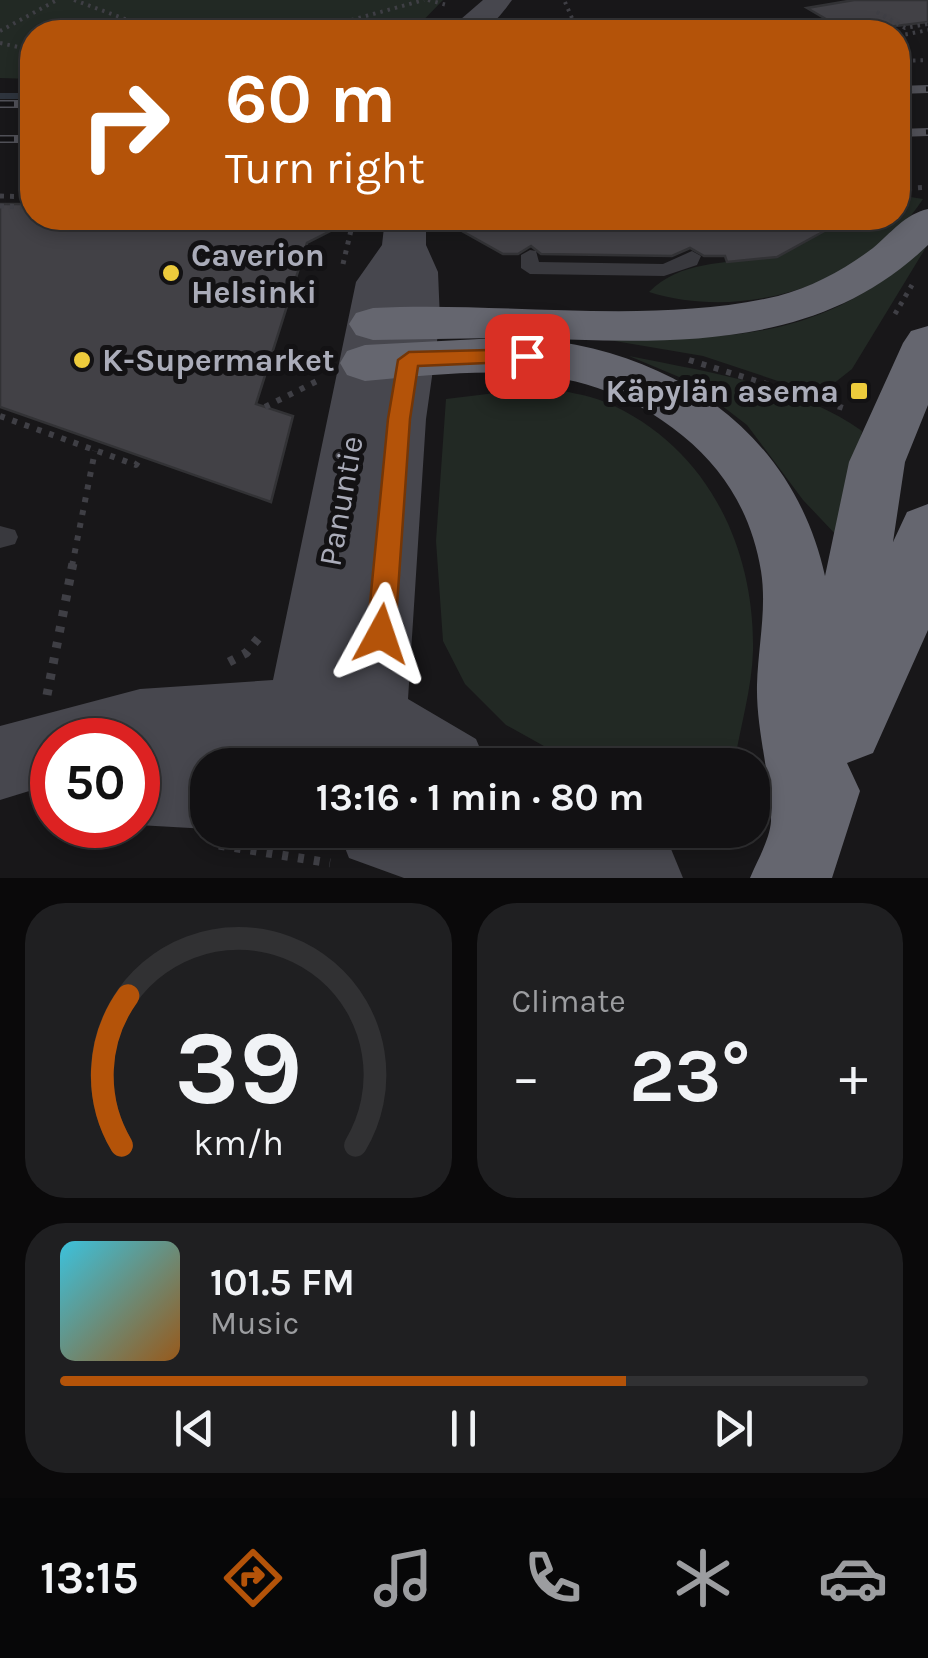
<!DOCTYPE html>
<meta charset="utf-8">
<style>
:root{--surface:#121113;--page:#1f1f21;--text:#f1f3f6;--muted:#9c9da0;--line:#313133;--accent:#b45309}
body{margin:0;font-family:Karla,sans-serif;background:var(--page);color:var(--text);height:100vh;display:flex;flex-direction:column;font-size:38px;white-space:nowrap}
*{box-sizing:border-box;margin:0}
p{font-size:32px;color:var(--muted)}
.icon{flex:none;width:55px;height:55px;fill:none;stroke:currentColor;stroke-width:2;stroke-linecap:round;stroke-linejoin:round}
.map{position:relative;height:878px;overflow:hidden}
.drawer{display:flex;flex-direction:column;gap:25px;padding:25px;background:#0a090a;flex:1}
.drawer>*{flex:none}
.top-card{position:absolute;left:20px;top:20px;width:890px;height:210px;border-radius:40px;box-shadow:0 5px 15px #0003,0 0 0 2px var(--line);background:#b45309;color:#fff;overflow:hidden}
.speed{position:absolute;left:30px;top:718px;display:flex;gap:20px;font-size:50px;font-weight:700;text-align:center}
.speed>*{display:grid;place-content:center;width:130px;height:130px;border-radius:50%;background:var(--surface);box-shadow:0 5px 15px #0003,0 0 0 2px var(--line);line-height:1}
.speed .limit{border:15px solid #d22;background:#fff;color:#111}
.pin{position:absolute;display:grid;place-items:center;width:85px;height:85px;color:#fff;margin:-42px;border-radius:20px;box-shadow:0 5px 15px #0006}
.me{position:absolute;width:110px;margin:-55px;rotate:5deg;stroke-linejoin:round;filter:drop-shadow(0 0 8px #0008)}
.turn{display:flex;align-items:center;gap:35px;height:210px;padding:0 40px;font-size:45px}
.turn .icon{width:130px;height:130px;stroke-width:2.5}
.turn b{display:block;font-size:70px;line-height:85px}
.big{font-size:75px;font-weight:700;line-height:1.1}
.drawer .tile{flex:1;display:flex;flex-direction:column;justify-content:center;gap:15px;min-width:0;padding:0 35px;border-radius:40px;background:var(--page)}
.drawer .dial{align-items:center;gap:0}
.dial svg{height:260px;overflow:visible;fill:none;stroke:var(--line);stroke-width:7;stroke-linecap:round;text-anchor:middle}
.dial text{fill:var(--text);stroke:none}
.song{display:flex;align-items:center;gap:30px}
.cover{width:120px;height:120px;border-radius:15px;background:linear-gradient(135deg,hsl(190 70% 55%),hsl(30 70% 35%))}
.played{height:10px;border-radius:5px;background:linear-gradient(90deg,var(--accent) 70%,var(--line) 70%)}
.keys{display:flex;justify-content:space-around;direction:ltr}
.heat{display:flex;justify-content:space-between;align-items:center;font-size:55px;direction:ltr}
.drawer .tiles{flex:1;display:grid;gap:25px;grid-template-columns:1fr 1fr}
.tile:last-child{grid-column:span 2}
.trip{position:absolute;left:190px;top:748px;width:580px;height:100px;border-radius:40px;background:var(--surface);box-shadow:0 5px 15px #0003,0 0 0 2px var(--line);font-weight:700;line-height:100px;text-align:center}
.tab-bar{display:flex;height:160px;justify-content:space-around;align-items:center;background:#070708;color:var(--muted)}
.tab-bar .icon{width:70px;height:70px}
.tab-bar .current{color:var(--accent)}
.tab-bar b{font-size:45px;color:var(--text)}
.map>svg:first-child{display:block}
.green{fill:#222924}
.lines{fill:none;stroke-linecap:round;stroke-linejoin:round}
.stream{stroke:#2e343d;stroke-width:6}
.building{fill:#424146;stroke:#323235;stroke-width:2.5}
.path-far3{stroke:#3f3f45;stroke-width:4;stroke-dasharray:2.5 5;stroke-linecap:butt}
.path-far2{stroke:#3f3f45;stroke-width:5;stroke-dasharray:4 6;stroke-linecap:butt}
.path-far1{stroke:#3f3f45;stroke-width:6;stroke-dasharray:5 8;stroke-linecap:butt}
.path{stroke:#3f3f45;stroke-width:9;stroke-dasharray:6 10;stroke-linecap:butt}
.lane{fill:#39393e;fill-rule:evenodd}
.secondary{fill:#47474e;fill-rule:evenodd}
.highway{fill:#65666f;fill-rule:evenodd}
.rail-casing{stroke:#505057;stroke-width:8}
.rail{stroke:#131214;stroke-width:5;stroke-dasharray:14;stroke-linecap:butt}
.route{fill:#b45309;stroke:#753606;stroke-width:2.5}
.poi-dot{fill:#edcb3c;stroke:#131214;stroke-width:4}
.labels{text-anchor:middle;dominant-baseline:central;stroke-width:10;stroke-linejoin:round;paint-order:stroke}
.poi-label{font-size:32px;font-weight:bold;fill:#aaacb9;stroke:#131214;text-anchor:start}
.street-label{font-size:32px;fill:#aaacb9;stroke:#131214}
</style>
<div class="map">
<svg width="928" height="878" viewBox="0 0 928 878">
<rect width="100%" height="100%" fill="#181719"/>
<!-- green -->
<g class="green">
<path d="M 0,0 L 443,0 L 412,32 L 32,32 L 32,79 L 0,78 Z"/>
<path d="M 898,195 L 923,199 C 867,284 745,322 649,292 C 700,240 785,284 830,218 L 898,218 Z"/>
<path d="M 928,244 L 852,369 L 828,388 L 814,393 L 703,356 L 597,338 C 730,340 824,341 928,244 Z"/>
<path d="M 629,356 C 707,372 795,384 862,431 L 840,539 L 803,500 L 747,425 L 691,382 Z"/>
<path d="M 545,387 C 564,392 586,394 605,402 C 705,444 755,545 753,651 C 752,688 740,728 734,765 L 578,765 L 506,725 L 465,684 L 443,641 L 436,541 L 446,399 Z"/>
</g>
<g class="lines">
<!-- stream -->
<path class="stream" d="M 0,96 L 32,96"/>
</g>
<!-- building -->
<g class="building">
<path d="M 854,0 L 928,0 L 928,22 L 848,32 L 807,8 Z"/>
<path d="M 0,204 L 32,204 L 32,218 L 356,218 L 307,243 L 256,404 L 293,416 L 271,502 L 0,407 Z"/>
<path d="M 467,218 L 848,218 L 777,257 L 727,262 L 725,256 L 704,256 L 690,248 L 672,256 L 541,254 L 531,246 L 518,254 L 503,254 L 453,226 Z"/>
</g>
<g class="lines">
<!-- path-far3 -->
<g class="path-far3">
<path d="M 74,0 L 160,32"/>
<path d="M 428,0 L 447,5"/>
<path d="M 565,2 L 578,32"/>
<path d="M 877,12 L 905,28 L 928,24"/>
<path d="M 0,31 L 57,0"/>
<path d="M 308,32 L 424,0"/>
<path d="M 552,32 L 564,32"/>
<path d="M 898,36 L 928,30"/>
<path d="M 0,43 L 32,50"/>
<path d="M 898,61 L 928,60"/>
</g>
<!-- path-far2 -->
<g class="path-far2">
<path d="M 898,189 L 928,187"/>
<path d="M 0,196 L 32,197"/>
<path d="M 0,206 L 32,207"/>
<path d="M 622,218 L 716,218"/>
<path d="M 343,264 L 352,226"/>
<path d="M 895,314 L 912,285"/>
</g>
<!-- path-far1 -->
<g class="path-far1">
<path d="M 689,360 L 850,410"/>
<path d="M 265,407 L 317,381"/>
<path d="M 0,416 L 136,465 L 141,457"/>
<path d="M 72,566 L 95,451"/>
</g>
<!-- path -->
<g class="path">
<path d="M 229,662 L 246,653 L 261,635"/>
<path d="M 47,695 L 73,563"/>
<path d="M 219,845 L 330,863"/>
</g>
<!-- lane -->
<g class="lane">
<path d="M 416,218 L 464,218 C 454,226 426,226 416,218 Z"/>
<path d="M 530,250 L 536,251 L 539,262 L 663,264 L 692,251 L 701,256 L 697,265 L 664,276 L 530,274 L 521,268 L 521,255 Z"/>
<path d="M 0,526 L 15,530 L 18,537 L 15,544 L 0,548 Z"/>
</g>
<!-- secondary -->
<g class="secondary">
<path d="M 483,0 L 512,0 C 490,31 483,32 446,32 Z"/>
<path d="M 392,218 L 420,218 L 426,227 L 426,245 L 438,272 L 440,320 L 426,419 L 408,699 L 476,739 L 487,765 L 271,765 L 269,752 L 210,754 L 235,765 L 208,765 L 208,829 L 138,825 L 138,740 L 52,740 L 52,784 L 0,800 L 0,726 L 140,689 L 273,680 L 356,282 L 382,245 L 384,227 Z"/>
<path d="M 338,830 L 639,830 L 671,849 L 683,878 L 404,878 L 349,858 Z"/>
</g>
<!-- highway -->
<path class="highway" d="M 928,209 L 928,245 C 816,353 668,343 523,338 C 667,347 793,429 825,576 L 849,462 L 903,343 L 911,331 L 928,326 L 928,405 L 905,462 L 893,542 L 907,512 L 928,504 L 928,630 L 873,753 L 847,763 L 860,791 L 832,878 L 750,878 C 757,861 770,839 771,821 C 771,776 756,731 757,685 C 758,647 767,609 761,571 C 752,516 726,471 683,436 C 586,356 483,370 365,381 L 347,375 L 340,363 L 347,351 L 365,345 L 498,338 L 373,340 L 356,335 L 349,324 L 356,313 L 373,308 C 504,301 650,326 778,296 C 813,287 845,269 873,248 C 891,233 905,214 928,209 Z"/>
<defs>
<g id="rail">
<path d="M 898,90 L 928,89"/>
<path d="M 0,104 L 32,104"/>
<path d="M 898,133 L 928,132"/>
<path d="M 0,139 L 32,139"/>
</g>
</defs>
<!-- rail casing -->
<use href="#rail" class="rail-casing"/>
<!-- rail -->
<use href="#rail" class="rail"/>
</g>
<!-- route -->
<path class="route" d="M 527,349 L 537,356 L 534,361 L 418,366 L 410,419 L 395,634 L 391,643 L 381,647 L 371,643 L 367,634 L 388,419 L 398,360 L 409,352 Z"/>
<!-- markers -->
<g class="poi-dot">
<circle cx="171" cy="273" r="10"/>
<circle cx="82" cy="360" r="10"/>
<rect x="849" y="381" width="20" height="20" rx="5"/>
</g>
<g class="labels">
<!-- poi labels -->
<g class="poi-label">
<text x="191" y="255">Caverion<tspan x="191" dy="37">Helsinki</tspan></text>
<text x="102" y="360">K-Supermarket</text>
<text x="839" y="391" text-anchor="end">Käpylän asema</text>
</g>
<!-- street labels -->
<g class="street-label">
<text transform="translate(341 501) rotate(-80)">Panuntie</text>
</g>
</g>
</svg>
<div class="speed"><div class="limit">50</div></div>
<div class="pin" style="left:527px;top:356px;background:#d93025"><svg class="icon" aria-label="arrive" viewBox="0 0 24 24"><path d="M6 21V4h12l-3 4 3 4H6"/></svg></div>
<svg class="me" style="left:381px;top:634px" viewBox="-20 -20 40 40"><path d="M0-17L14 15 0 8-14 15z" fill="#b45309" stroke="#fff" stroke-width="4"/></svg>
<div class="trip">13:16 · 1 min · 80 m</div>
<div class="top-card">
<div class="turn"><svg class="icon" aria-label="right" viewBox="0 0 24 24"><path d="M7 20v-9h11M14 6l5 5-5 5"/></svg><div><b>60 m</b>Turn right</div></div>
</div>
</div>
<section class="drawer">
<div class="tiles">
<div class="tile dial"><svg viewBox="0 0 100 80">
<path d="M14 69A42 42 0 1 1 86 69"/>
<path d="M14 69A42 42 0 0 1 16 23" stroke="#b45309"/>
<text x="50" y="56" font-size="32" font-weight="700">39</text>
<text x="50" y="72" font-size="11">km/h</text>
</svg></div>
<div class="tile"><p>Climate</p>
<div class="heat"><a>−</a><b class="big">23°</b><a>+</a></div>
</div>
<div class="tile">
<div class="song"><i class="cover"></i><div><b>101.5 FM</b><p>Music</p></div></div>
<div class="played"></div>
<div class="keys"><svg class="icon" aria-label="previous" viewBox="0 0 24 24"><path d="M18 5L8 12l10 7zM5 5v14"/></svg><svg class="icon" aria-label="pause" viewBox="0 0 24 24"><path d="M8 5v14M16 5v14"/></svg><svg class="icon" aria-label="next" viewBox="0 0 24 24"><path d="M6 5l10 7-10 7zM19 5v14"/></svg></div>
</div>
</div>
</section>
<nav class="tab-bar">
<b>13:15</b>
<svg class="icon current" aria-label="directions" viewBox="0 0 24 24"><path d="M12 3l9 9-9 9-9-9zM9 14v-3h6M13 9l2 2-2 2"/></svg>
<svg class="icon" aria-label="music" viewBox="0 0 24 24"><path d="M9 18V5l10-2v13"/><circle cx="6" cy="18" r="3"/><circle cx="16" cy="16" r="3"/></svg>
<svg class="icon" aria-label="phone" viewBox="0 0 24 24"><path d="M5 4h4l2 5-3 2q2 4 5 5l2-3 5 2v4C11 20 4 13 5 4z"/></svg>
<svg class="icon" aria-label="climate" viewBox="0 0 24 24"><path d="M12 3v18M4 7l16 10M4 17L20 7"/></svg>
<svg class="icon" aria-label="car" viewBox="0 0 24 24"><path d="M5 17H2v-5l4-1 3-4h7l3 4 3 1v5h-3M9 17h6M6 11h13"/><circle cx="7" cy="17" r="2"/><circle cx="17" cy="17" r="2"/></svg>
</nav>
